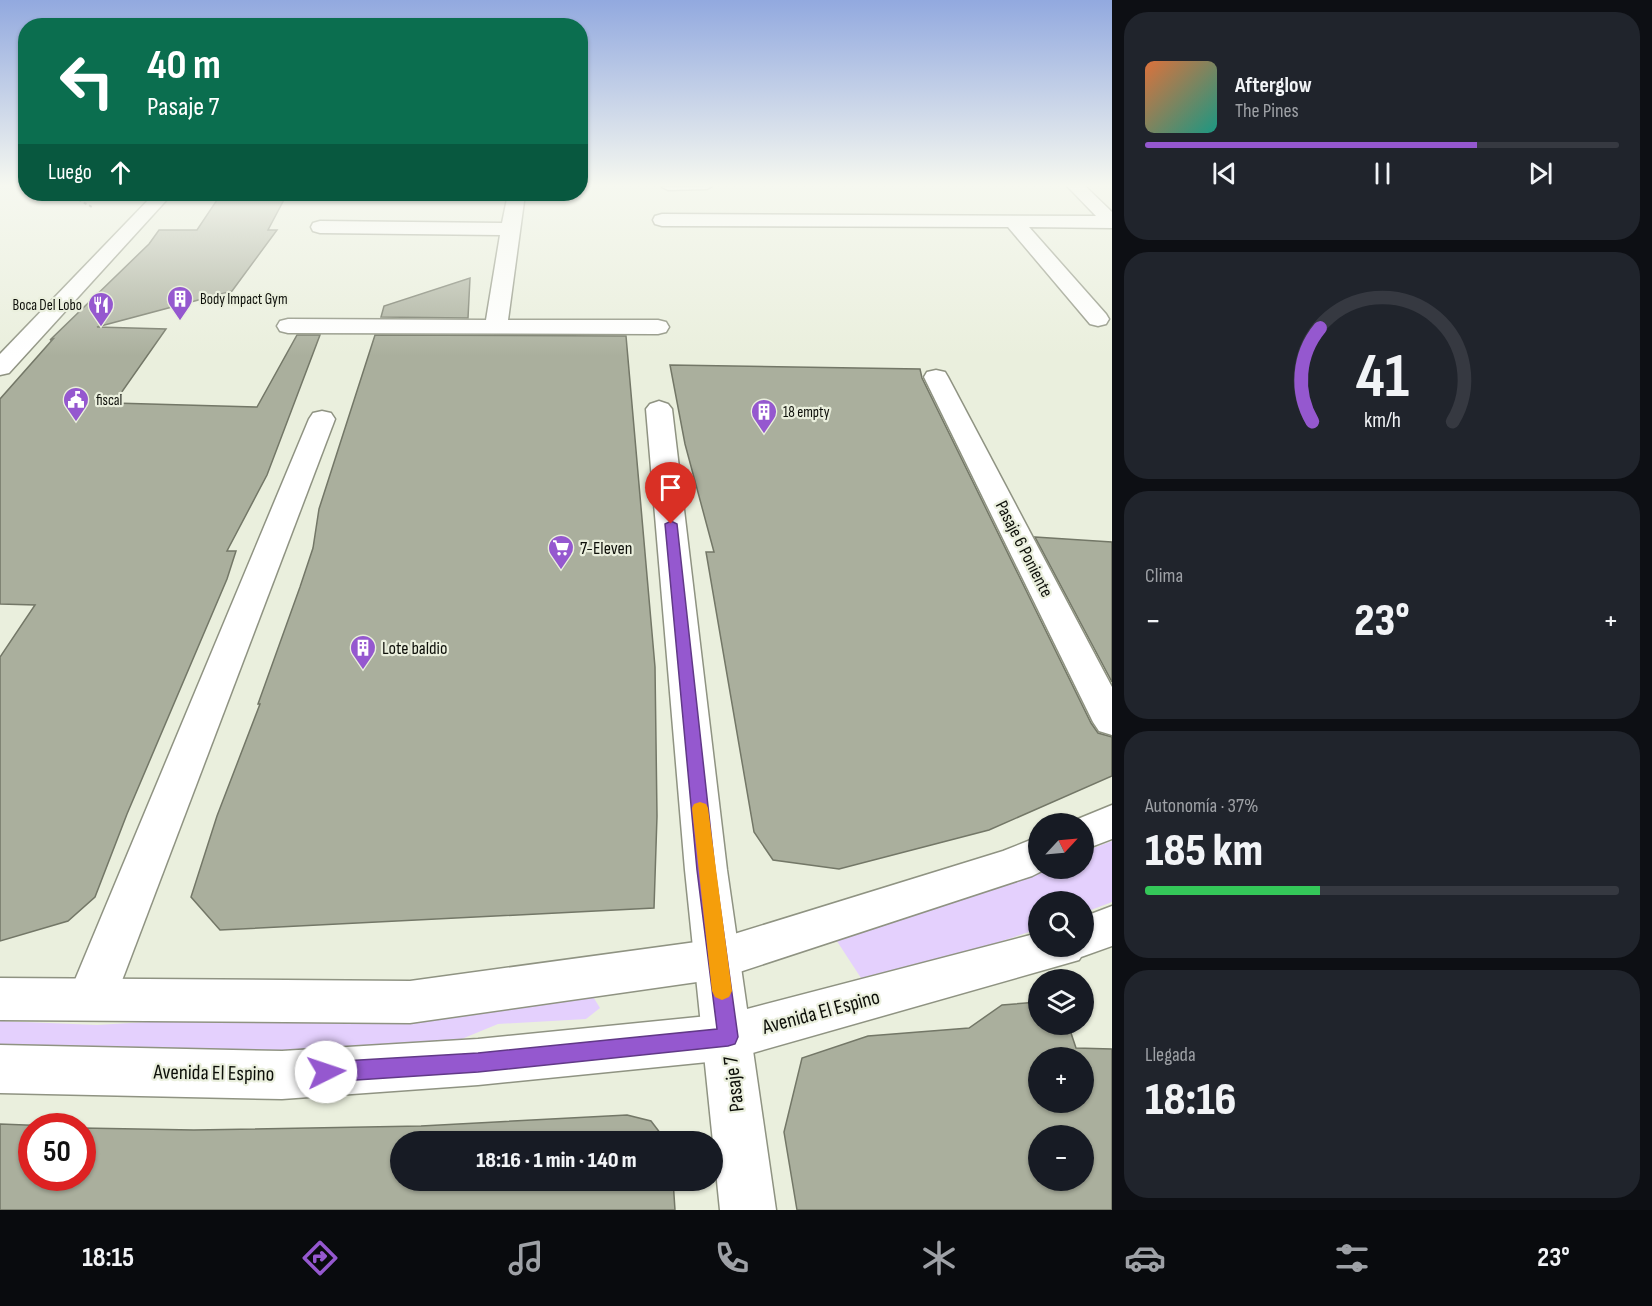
<!DOCTYPE html>
<html lang="es">
<meta charset="utf-8">
<style>
:root{--surface:#171b24;--page:#20242c;--text:#f1f3f6;--muted:#9ea1a6;--line:#363941;--accent:#9558cf}
body{margin:0;font-family:"Sofia Sans Condensed",sans-serif;background:var(--page);color:var(--text);height:100vh;display:flex;flex-direction:column;font-size:22px;white-space:nowrap}
*{box-sizing:border-box;margin:0}
p{font-size:20px;color:var(--muted)}
.icon{flex:none;width:33px;height:33px;fill:none;stroke:currentColor;stroke-width:2;stroke-linecap:round;stroke-linejoin:round}
.map{position:relative;flex:1;overflow:hidden}
.panel{display:flex;flex-direction:column;gap:12px;padding:12px;background:#0d0f14;width:540px}
.panel>*{flex:none}
.banner{position:absolute;left:18px;top:18px;width:570px;height:183px;border-radius:24px;box-shadow:0 2px 4px #0004;background:#0b6e4f;color:#fff;overflow:hidden}
.needle{width:39px;rotate:64deg}
.tools{position:absolute;left:1028px;top:813px;display:grid;gap:12px}
.tools a{display:grid;place-items:center;width:66px;height:66px;border-radius:50%;background:var(--surface);box-shadow:0 2px 4px #0004;font-size:30px}
.speed{position:absolute;left:18px;top:1113px;display:flex;gap:12px;font-size:30px;font-weight:700;text-align:center}
.speed>*{display:grid;place-content:center;width:78px;height:78px;border-radius:50%;background:var(--surface);box-shadow:0 2px 4px #0004;line-height:1}
.speed .limit{border:9px solid #d22;background:#fff;color:#111}
.pin{position:absolute;display:grid;place-items:center;width:51px;height:51px;color:#fff;margin:-62px -26px;border-radius:50% 50% 50% 0;rotate:-45deg;box-shadow:0 0 6px #0007}
.pin .icon{rotate:45deg}
.me{position:absolute;width:66px;margin:-33px;rotate:86deg;stroke-linejoin:round;filter:drop-shadow(0 0 4px #0008)}
.turn{display:flex;align-items:center;gap:21px;height:126px;padding:0 30px;font-size:27px}
.turn .icon{width:78px;height:78px;stroke-width:2.5}
.turn b{display:block;font-size:42px;line-height:51px}
.then{display:flex;align-items:center;height:57px;padding:0 30px;background:#0003;gap:12px;font-size:22px}
.big{font-size:45px;font-weight:800;line-height:1.1}
.panel .card{flex:1;display:flex;flex-direction:column;justify-content:center;gap:9px;min-width:0;padding:0 21px;border-radius:24px;background:var(--page)}
.panel .dial{align-items:center;gap:0}
.dial svg{height:156px;overflow:visible;fill:none;stroke:var(--line);stroke-width:7;stroke-linecap:round;text-anchor:middle}
.dial text{fill:var(--text);stroke:none}
.song{display:flex;align-items:center;gap:18px}
.cover{width:72px;height:72px;border-radius:9px;background:linear-gradient(135deg,hsl(20 70% 55%),hsl(170 70% 35%))}
.played{height:6px;border-radius:3px;background:linear-gradient(90deg,var(--accent) 70%,var(--line) 70%)}
.keys{display:flex;justify-content:space-around;direction:ltr}
.heat{display:flex;justify-content:space-between;align-items:center;font-size:33px;direction:ltr}
.charge{height:9px;border-radius:4px;background:linear-gradient(90deg,#34c759 37%,var(--line) 0)}
.trip{position:absolute;left:390px;top:1131px;width:333px;height:60px;border-radius:30px;background:var(--surface);box-shadow:0 2px 4px #0004;font-weight:800;line-height:60px;text-align:center}
.tab-bar{display:flex;height:96px;justify-content:space-around;align-items:center;background:#090b0e;color:var(--muted)}
.tab-bar .icon{width:42px;height:42px}
.tab-bar .selected{color:var(--accent)}
.tab-bar b{font-size:27px;color:var(--text)}
main{display:flex;flex:1;min-height:0}
.map>svg:first-child{display:block}
.green{fill:#e4d0fd}
.building{fill:#aaaf9d;stroke:#737767;stroke-width:1.5;fill-rule:evenodd}
.lines{fill:none;stroke-linecap:round;stroke-linejoin:round}
.service-casing{stroke:#8f9382;stroke-width:3}
.minor-casing{stroke:#8f9382;stroke-width:3}
.tertiary-casing{stroke:#8f9382;stroke-width:3}
.secondary-casing{stroke:#8f9382;stroke-width:3}
.path{stroke:#7f8276;stroke-width:2;stroke-dasharray:3 3;stroke-linecap:butt}
.service{fill:#fff;fill-rule:evenodd}
.minor{fill:#fff;fill-rule:evenodd}
.tertiary{fill:#fff;fill-rule:evenodd}
.secondary{fill:#fff;fill-rule:evenodd}
.route{fill:#9558cf;stroke:#613987;stroke-width:1.5}
.slow{fill:#f59e0b}
.labels{text-anchor:middle;dominant-baseline:central;stroke-width:4.5;stroke-linejoin:round;paint-order:stroke}
.far-poi-label{font-size:15px;fill:#0d0f09;stroke:#eaefdd;text-anchor:start}
.poi-label{font-size:18px;fill:#0d0f09;stroke:#eaefdd;text-anchor:start}
.street-label{font-size:18px;fill:#0d0f09;stroke:#eaefdd}
.near-street-label{font-size:21px;fill:#0d0f09;stroke:#eaefdd}
</style>
<main>
<div class="map">
<svg width="1112" height="1210" viewBox="0 0 1112 1210">
<rect width="100%" height="100%" fill="#eaefdd"/>
<!-- green -->
<g class="green">
<path d="M 1112,841 L 1112,902 L 1083,913 L 1083,902 L 1038,902 L 1038,929 L 990,945 L 861,978 L 829,929 L 1038,869 L 1083,868 L 1083,852 Z"/>
<path d="M 592,995 L 600,1008 L 586,1019 L 498,1024 L 447,1045 L 222,1054 L 0,1049 L 0,1021 L 97,1025 Z"/>
</g>
<!-- building -->
<g class="building">
<path d="M 221,194 L 287,194 L 268,230 L 277,230 L 232,291 L 97,327 L 166,329 L 114,403 L 257,407 L 297,335 L 320,335 L 267,475 L 227,551 L 236,551 L 227,579 L 127,814 L 95,897 L 68,921 L 0,941 L 0,657 L 35,605 L 0,604 L 0,399 L 53,339 L 50,340 L 149,244 L 159,230 L 197,230 Z"/>
<path d="M 470,278 L 468,318 L 381,317 L 384,306 Z"/>
<path d="M 375,335 L 626,336 L 655,667 L 657,816 L 654,908 L 220,930 L 191,897 L 217,816 L 260,704 L 258,704 L 300,587 L 313,548 L 319,509 Z"/>
<path d="M 670,365 L 920,369 L 922,378 L 1091,723 L 1098,733 L 1112,737 L 1112,776 L 989,830 L 839,869 L 773,860 L 754,832 L 706,552 L 714,552 L 685,444 Z"/>
<path d="M 1035,537 L 1112,542 L 1112,682 Z"/>
<path d="M 1038,1002 L 1038,1024 L 1068,1024 L 1076,1048 L 1112,1049 L 1112,1210 L 797,1210 L 784,1132 L 802,1058 L 868,1036 L 969,1028 L 1002,1005 ZM 1038,1058 L 1083,1058 L 1083,1102 L 1038,1102 ZM 1038,1136 L 1083,1136 L 1083,1180 L 1038,1180 Z"/>
<path d="M 627,1115 L 651,1121 L 667,1142 L 400,1142 L 400,1180 L 673,1180 L 675,1210 L 0,1210 L 0,1124 L 51,1126 L 32,1126 L 32,1178 L 82,1178 L 82,1128 L 194,1130 L 421,1126 Z"/>
</g>
<g class="lines">
<defs>
<path id="service" d="M 712,186 L 707,189 L 668,190 L 662,187 Z"/>
<g id="minor">
<path d="M 1067,186 L 1085,186 L 1112,212 L 1112,228 L 1029,227 L 1106,314 L 1109,319 L 1106,324 L 1098,326 L 1090,324 L 1008,227 L 662,226 L 655,224 L 653,220 L 655,216 L 662,214 L 1096,216 Z"/>
<path d="M 508,194 L 525,194 L 508,320 L 658,320 L 666,322 L 669,327 L 666,332 L 658,334 L 288,333 L 280,331 L 277,326 L 280,321 L 288,319 L 486,320 L 500,235 L 320,233 L 313,231 L 311,227 L 313,223 L 320,221 L 502,223 Z"/>
<path d="M 936,370 L 945,372 L 948,377 L 1112,687 L 1112,735 L 1099,731 L 1093,722 L 924,377 L 927,372 Z"/>
<path d="M 659,401 L 668,404 L 672,409 L 727,870 L 776,1210 L 720,1210 L 685,870 L 646,409 L 650,404 Z"/>
<path d="M 322,411 L 331,413 L 335,419 L 115,999 L 108,1014 L 91,1020 L 74,1014 L 67,999 L 309,419 L 313,413 Z"/>
</g>
<path id="tertiary" d="M 154,194 L 172,194 L 9,373 L 0,375 L 0,354 Z"/>
<g id="secondary">
<path d="M 1112,805 L 1112,839 L 1083,850 L 1083,824 L 1068,823 Z"/>
<path d="M 1038,837 L 1038,868 L 1048,868 L 1032,876 L 718,979 L 410,1023 L 0,1020 L 0,978 L 410,981 L 718,939 L 1003,851 Z"/>
<path d="M 1112,906 L 1112,946 L 1081,957 L 1079,960 L 728,1060 L 478,1085 L 282,1099 L 0,1093 L 0,1045 L 282,1051 L 478,1039 L 728,1014 L 1038,933 L 1038,946 L 1083,946 L 1083,917 Z"/>
</g>
</defs>
<!-- service casing -->
<use href="#service" class="service-casing"/>
<!-- minor casing -->
<use href="#minor" class="minor-casing"/>
<!-- tertiary casing -->
<use href="#tertiary" class="tertiary-casing"/>
<!-- secondary casing -->
<use href="#secondary" class="secondary-casing"/>
<!-- path -->
<path class="path" d="M 68,194 L 92,207"/>
<!-- service -->
<use href="#service" class="service"/>
<!-- minor -->
<use href="#minor" class="minor"/>
<!-- tertiary -->
<use href="#tertiary" class="tertiary"/>
<!-- secondary -->
<use href="#secondary" class="secondary"/>
</g>
<!-- sky -->
<linearGradient id="sky" x2="0" y2="1"><stop stop-color="#92a9df"/><stop offset="0.52" stop-color="#f6f8f0"/><stop offset="1" stop-color="#f6f8f0" stop-opacity="0"/></linearGradient>
<rect width="1112" height="356" fill="url(#sky)"/>
<!-- route -->
<path class="route" d="M 671,521 L 677,524 L 715,870 L 738,1037 L 735,1044 L 728,1046 L 478,1072 L 326,1082 L 319,1079 L 315,1072 L 319,1065 L 326,1062 L 478,1053 L 717,1029 L 697,870 L 665,524 Z"/>
<!-- slow -->
<path class="slow" d="M 700,802 L 706,804 L 708,808 L 732,991 L 729,997 L 722,1000 L 715,997 L 712,991 L 692,808 L 694,804 Z"/>
<!-- icons -->
<defs>
<symbol id="building-pin" viewBox="-11 -11 22 30"><path d="M0 17L-7.5 6A9.5 9.5 0 1 1 7.5 6Z" fill="#9558cf" stroke="#eaefdd"/><path d="M-4-6H4V6H1V3H-1V6H-4ZM-2.5-4.3h1.7v1.8h-1.7ZM.8-4.3h1.7v1.8H.8ZM-2.5-1h1.7V.8h-1.7ZM.8-1h1.7V.8H.8Z" fill="#fff"/></symbol>
<symbol id="restaurant-pin" viewBox="-11 -11 22 30"><path d="M0 17L-7.5 6A9.5 9.5 0 1 1 7.5 6Z" fill="#9558cf" stroke="#eaefdd"/><path d="M-5-6h1v4h1v-4h1v4h1v-4h1v5L-1.5 .5V6h-2V.5L-5-1ZM5-6V6H3V1.5H1.5Q1.5-4 5-6Z" fill="#fff"/></symbol>
<symbol id="civic-pin" viewBox="-11 -11 22 30"><path d="M0 17L-7.5 6A9.5 9.5 0 1 1 7.5 6Z" fill="#9558cf" stroke="#eaefdd"/><path d="M-.6-6.5H3V-4.5H.6V-3L4-1V1h2V6H-6V1h2V-1L-.6-3ZM-1.2 2.5V6h2.4V2.5Z" fill="#fff"/></symbol>
<symbol id="supermarket-pin" viewBox="-11 -11 22 30"><path d="M0 17L-7.5 6A9.5 9.5 0 1 1 7.5 6Z" fill="#9558cf" stroke="#eaefdd"/><path d="M-6-5.5h2.5l.6 2H6L4.5 2H-2.5L-4.4-4H-6ZM-1.5 3.2a1.3 1.3 0 1 0 .1 0ZM3 3.2a1.3 1.3 0 1 0 .1 0Z" fill="#fff"/></symbol>
</defs>
<g fill-rule="evenodd">
<use href="#building-pin" x="165" y="284" width="30" height="40"/>
<use href="#restaurant-pin" x="86" y="290" width="30" height="40"/>
<use href="#civic-pin" x="61" y="385" width="30" height="40"/>
<use href="#building-pin" x="749" y="397" width="30" height="40"/>
<use href="#supermarket-pin" x="546" y="533" width="30" height="40"/>
<use href="#building-pin" x="348" y="633" width="30" height="40"/>
</g>
<g class="labels">
<!-- far-poi labels -->
<g class="far-poi-label">
<text x="200" y="299">Body Impact Gym</text>
<text x="82" y="305" text-anchor="end">Boca Del Lobo</text>
<text x="96" y="400">fiscal</text>
<text x="783" y="412">18 empty</text>
</g>
<!-- poi labels -->
<g class="poi-label">
<text x="580" y="548">7-Eleven</text>
<text x="382" y="648">Lote baldio</text>
</g>
<!-- street labels -->
<g class="street-label">
<text transform="translate(1024 549) rotate(63)">Pasaje 6 Poniente</text>
</g>
<!-- near-street labels -->
<g class="near-street-label">
<text transform="translate(821 1012) rotate(-15)">Avenida El Espino</text>
<text transform="translate(214 1073) rotate(1)">Avenida El Espino</text>
<text transform="translate(734 1084) rotate(-97)">Pasaje 7</text>
</g>
</g>
</svg>
<div class="tools">
<a><svg class="needle" viewBox="-14 -14 28 28"><path d="M0-13l5 13h-10z" fill="#e53935"/><path d="M0 13l5-13h-10z" fill="#9ea1a6"/></svg></a>
<a><svg class="icon" aria-label="search" viewBox="0 0 24 24"><circle cx="10" cy="10" r="6"/><path d="M15 15l6 6"/></svg></a>
<a><svg class="icon" aria-label="layers" viewBox="0 0 24 24"><path d="M12 4l9 5-9 5-9-5zM3 14l9 5 9-5"/></svg></a>
<a>+</a>
<a>−</a>
</div>
<div class="speed"><div class="limit">50</div></div>
<div class="pin" style="left:671px;top:524px;background:#d93025"><svg class="icon" aria-label="arrive" viewBox="0 0 24 24"><path d="M6 21V4h12l-3 4 3 4H6"/></svg></div>
<svg class="me" style="left:326px;top:1072px" viewBox="-20 -20 40 40"><circle r="19" fill="#fff"/><path d="M0-13L10 11 0 6-10 11z" fill="#9558cf"/></svg>
<div class="trip">18:16 · 1 min · 140 m</div>
<div class="banner">
<div class="turn"><svg class="icon" aria-label="left" viewBox="0 0 24 24"><path d="M17 20v-9H6M10 6l-5 5 5 5"/></svg><div><b>40 m</b>Pasaje 7</div></div>
<div class="then">Luego<svg class="icon" aria-label="ahead" viewBox="0 0 24 24"><path d="M12 20V5M6 11l6-6 6 6"/></svg></div>
</div>
</div>
<section class="panel">
<div class="card">
<div class="song"><i class="cover"></i><div><b>Afterglow</b><p>The Pines</p></div></div>
<div class="played"></div>
<div class="keys"><svg class="icon" aria-label="previous" viewBox="0 0 24 24"><path d="M18 5L8 12l10 7zM5 5v14"/></svg><svg class="icon" aria-label="pause" viewBox="0 0 24 24"><path d="M8 5v14M16 5v14"/></svg><svg class="icon" aria-label="next" viewBox="0 0 24 24"><path d="M6 5l10 7-10 7zM19 5v14"/></svg></div>
</div>
<div class="card dial"><svg viewBox="0 0 100 80">
<path d="M14 69A42 42 0 1 1 86 69"/>
<path d="M14 69A42 42 0 0 1 18 21" stroke="#9558cf"/>
<text x="50" y="56" font-size="32" font-weight="700">41</text>
<text x="50" y="72" font-size="11">km/h</text>
</svg></div>
<div class="card"><p>Clima</p>
<div class="heat"><a>−</a><b class="big">23°</b><a>+</a></div>
</div>
<div class="card"><p>Autonomía · 37%</p><b class="big">185 km</b><div class="charge"></div></div>
<div class="card"><p>Llegada</p><b class="big">18:16</b></div>
</section>
</main>
<nav class="tab-bar">
<b>18:15</b>
<svg class="icon selected" aria-label="directions" viewBox="0 0 24 24"><path d="M12 3l9 9-9 9-9-9zM9 14v-3h6M13 9l2 2-2 2"/></svg>
<svg class="icon" aria-label="music" viewBox="0 0 24 24"><path d="M9 18V5l10-2v13"/><circle cx="6" cy="18" r="3"/><circle cx="16" cy="16" r="3"/></svg>
<svg class="icon" aria-label="phone" viewBox="0 0 24 24"><path d="M5 4h4l2 5-3 2q2 4 5 5l2-3 5 2v4C11 20 4 13 5 4z"/></svg>
<svg class="icon" aria-label="climate" viewBox="0 0 24 24"><path d="M12 3v18M4 7l16 10M4 17L20 7"/></svg>
<svg class="icon" aria-label="car" viewBox="0 0 24 24"><path d="M5 17H2v-5l4-1 3-4h7l3 4 3 1v5h-3M9 17h6M6 11h13"/><circle cx="7" cy="17" r="2"/><circle cx="17" cy="17" r="2"/></svg>
<svg class="icon" aria-label="filters" viewBox="0 0 24 24"><path d="M4 7h16M4 17h16"/><circle cx="9" cy="7" r="2"/><circle cx="15" cy="17" r="2"/></svg>
<b>23°</b>
</nav>
